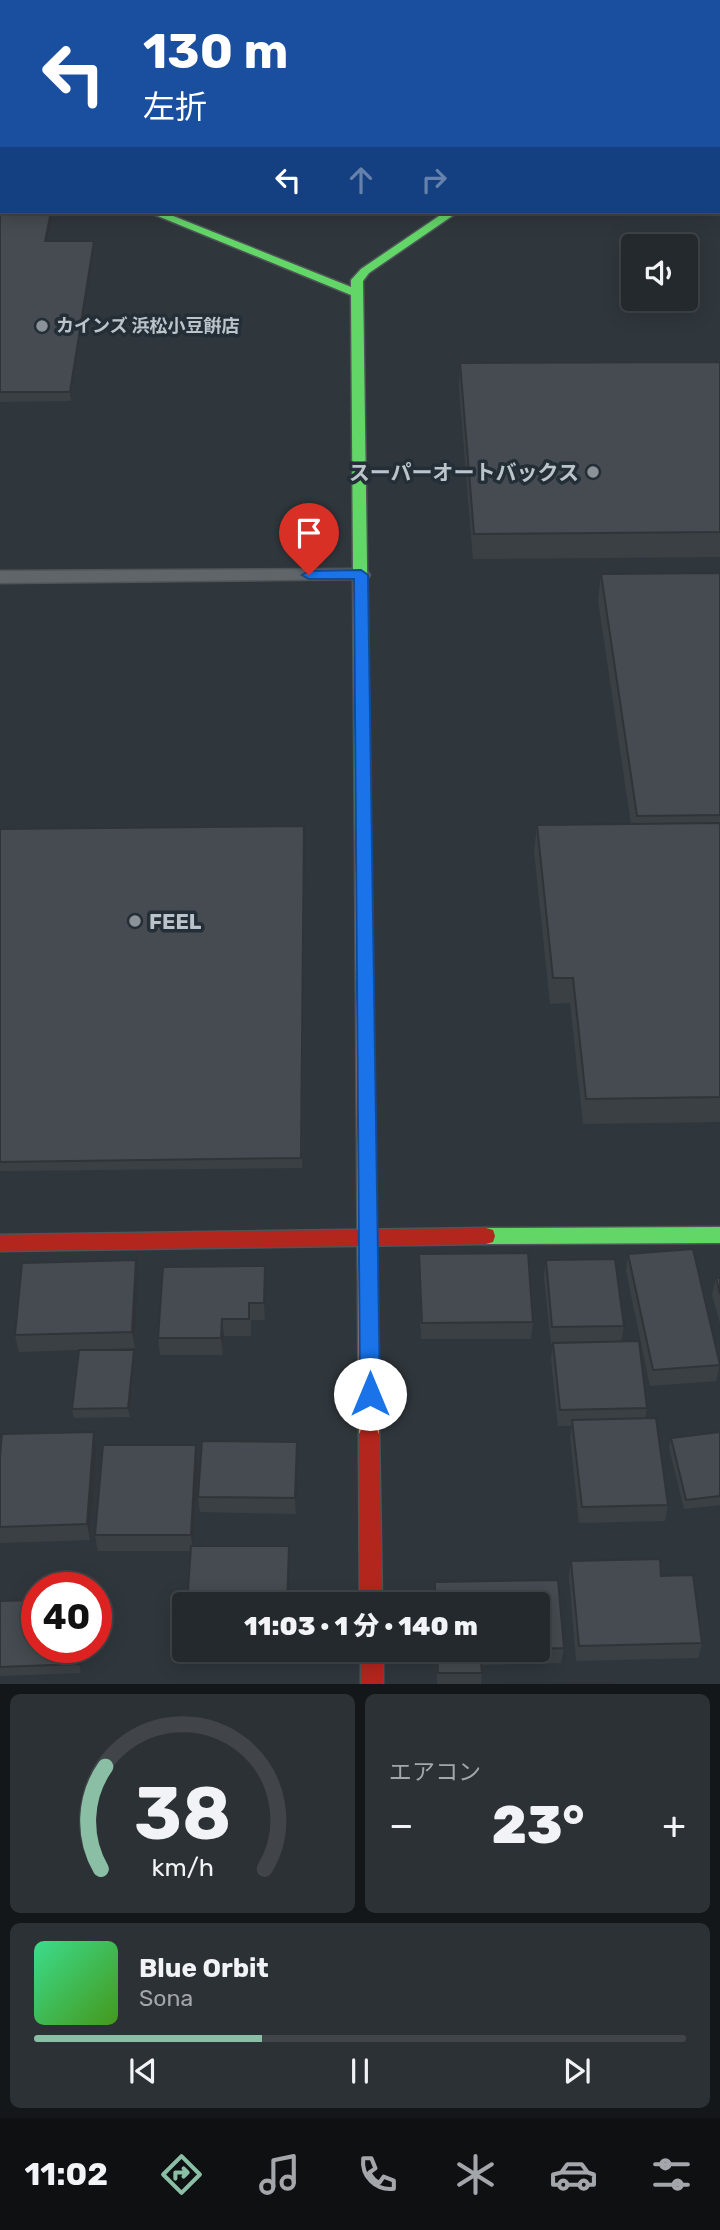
<!DOCTYPE html>
<html lang="ja">
<meta charset="utf-8">
<style>
:root{--surface:#24292d;--page:#2c3135;--text:#f1f3f6;--muted:#a3a6aa;--line:#414549;--accent:#8abfa5}
body{margin:0;font-family:Rubik,"Noto Sans JP",sans-serif;background:var(--page);color:var(--text);height:100vh;display:flex;flex-direction:column;font-size:26px;white-space:nowrap}
*{box-sizing:border-box;margin:0}
p{font-size:23px;color:var(--muted)}
.icon{flex:none;width:38px;height:38px;fill:none;stroke:currentColor;stroke-width:2;stroke-linecap:round;stroke-linejoin:round}
.map{position:relative;height:1684px;overflow:hidden}
.side{display:flex;flex-direction:column;gap:10px;padding:10px;background:#141719;flex:1}
.side>*{flex:none}
.banner{position:absolute;left:0px;top:0px;width:721px;height:214px;box-shadow:0 4px 18px #0003,0 0 0 2px var(--line);background:#1a4fa0;color:#fff;overflow:hidden}
.fabs{position:absolute;left:621px;top:234px;display:grid;gap:14px}
.fabs a{display:grid;place-items:center;width:77px;height:77px;border-radius:7px;background:var(--surface);box-shadow:0 4px 18px #0003,0 0 0 2px var(--line);font-size:35px}
.speed{position:absolute;left:21px;top:1572px;display:flex;gap:14px;font-size:35px;font-weight:700;text-align:center}
.speed>*{display:grid;place-content:center;width:91px;height:91px;border-radius:50%;background:var(--surface);box-shadow:0 4px 18px #0003,0 0 0 2px var(--line);line-height:1}
.speed .limit{border:10px solid #d22;background:#fff;color:#111}
.pin{position:absolute;display:grid;place-items:center;width:60px;height:60px;color:#fff;margin:-72px -30px;border-radius:50% 50% 50% 0;rotate:-45deg;box-shadow:0 0 7px #0007}
.pin .icon{rotate:45deg}
.me{position:absolute;width:77px;margin:-38px;rotate:0deg;stroke-linejoin:round;filter:drop-shadow(0 0 5px #0008)}
.turn{display:flex;align-items:center;gap:24px;height:147px;padding:0 28px;font-size:32px}
.turn .icon{width:91px;height:91px;stroke-width:2.5}
.turn b{display:block;font-size:49px;line-height:60px}
.lanes{display:flex;align-items:center;height:66px;padding:0 28px;background:#0003;justify-content:center;gap:35px;direction:ltr}
.lanes .off{opacity:.35}
.big{font-size:52px;font-weight:800;line-height:1.1}
.side .tile{flex:1;display:flex;flex-direction:column;justify-content:center;gap:10px;min-width:0;padding:0 24px;border-radius:10px;background:var(--page)}
.side .dial{align-items:center;gap:0}
.dial svg{height:182px;overflow:visible;fill:none;stroke:var(--line);stroke-width:7;stroke-linecap:round;text-anchor:middle}
.dial text{fill:var(--text);stroke:none}
.song{display:flex;align-items:center;gap:21px}
.cover{width:84px;height:84px;border-radius:10px;background:linear-gradient(135deg,hsl(150 70% 55%),hsl(100 70% 35%))}
.played{height:7px;border-radius:4px;background:linear-gradient(90deg,var(--accent) 35%,var(--line) 35%)}
.keys{display:flex;justify-content:space-around;direction:ltr}
.heat{display:flex;justify-content:space-between;align-items:center;font-size:38px;direction:ltr}
.side .tiles{flex:1;display:grid;gap:10px;grid-template-columns:1fr 1fr}
.tile:last-child{grid-column:span 2}
.trip{position:absolute;left:172px;top:1592px;width:378px;height:70px;border-radius:7px;background:var(--surface);box-shadow:0 4px 18px #0003,0 0 0 2px var(--line);font-weight:800;line-height:70px;text-align:center}
.tabs{display:flex;height:112px;justify-content:space-around;align-items:center;background:#0e1012;color:var(--muted)}
.tabs .icon{width:49px;height:49px}
.tabs .current{color:var(--accent)}
.tabs b{font-size:32px;color:var(--text)}
.map>svg:first-child{display:block}
.lines{fill:none;stroke-linecap:round;stroke-linejoin:round}
.lane-casing{stroke:#4e5458;stroke-width:3}
.street-casing{stroke:#4e5458;stroke-width:4}
.fast-casing{stroke:#4e5458;stroke-width:3}
.slow-casing{stroke:#4e5458;stroke-width:3}
.jam-casing{stroke:#4e5458;stroke-width:3}
.lane{fill:#60656a;fill-rule:evenodd}
.street{fill:#60656a;fill-rule:evenodd}
.fast{fill:#63d668;fill-rule:evenodd}
.slow{fill:#ff974d;fill-rule:evenodd}
.jam{fill:#b3261e;fill-rule:evenodd}
.wall{fill:#3b4045}
.shaded-wall{fill:#303438}
.building{fill:#454b50;stroke:#303438;stroke-width:2}
.route{fill:#1a73e8;stroke:#114b97;stroke-width:2}
.poi-dot{fill:#8b9399;stroke:#232e36;stroke-width:2.5}
.labels{text-anchor:middle;dominant-baseline:central;stroke-width:7;stroke-linejoin:round;paint-order:stroke}
.far-poi-label{font-size:18px;font-weight:bold;fill:#bcc4cb;stroke:#232e36;text-anchor:start}
.poi-label{font-size:21px;font-weight:bold;fill:#bcc4cb;stroke:#232e36;text-anchor:end}
</style>
<div class="map">
<svg width="720" height="1684" viewBox="0 0 720 1684">
<rect width="100%" height="100%" fill="#30373c"/>
<g class="lines">
<defs>
<path id="lane" d="M 361,569 L 367,571 L 370,575 L 367,579 L 0,583 L 0,571 Z"/>
<g id="street">
<path d="M 57,0 L 83,0 L 56,2 Z"/>
<path d="M 518,0 L 544,0 L 545,2 L 520,2 Z"/>
<path d="M 0,28 L 2,28 L 0,43 Z"/>
<path d="M 0,201 L 2,212 L 14,212 L 12,215 L 0,217 Z"/>
</g>
<g id="fast">
<rect x="719" y="107" width="1" height="6"/>
<rect x="0" y="145" width="2" height="6"/>
<path d="M 148,212 L 163,212 L 351,287 L 351,280 L 361,269 L 445,212 L 458,212 L 369,273 L 363,281 L 371,846 L 369,850 L 363,852 L 355,846 L 351,295 Z"/>
<path d="M 720,1227 L 720,1243 L 486,1244 L 479,1242 L 477,1236 L 479,1230 L 486,1228 Z"/>
</g>
<path id="slow" d="M 363,840 L 371,846 L 379,1434 L 376,1440 L 369,1443 L 362,1440 L 359,1434 L 355,846 Z"/>
<g id="jam">
<path d="M 406,0 L 419,0 L 421,2 L 407,2 Z"/>
<path d="M 486,1228 L 493,1230 L 495,1236 L 493,1242 L 486,1244 L 0,1251 L 0,1235 Z"/>
<path d="M 369,1425 L 376,1428 L 379,1434 L 382,1605 L 360,1605 L 359,1434 L 362,1428 Z"/>
<rect x="361" y="1650" width="22" height="34"/>
</g>
</defs>
<!-- lane casing -->
<use href="#lane" class="lane-casing"/>
<!-- street casing -->
<use href="#street" class="street-casing"/>
<!-- fast casing -->
<use href="#fast" class="fast-casing"/>
<!-- slow casing -->
<use href="#slow" class="slow-casing"/>
<!-- jam casing -->
<use href="#jam" class="jam-casing"/>
<!-- lane -->
<use href="#lane" class="lane"/>
<!-- street -->
<use href="#street" class="street"/>
<!-- fast -->
<use href="#fast" class="fast"/>
<!-- slow -->
<use href="#slow" class="slow"/>
<!-- jam -->
<use href="#jam" class="jam"/>
</g>
<!-- wall -->
<g class="wall">
<path d="M 0,212 L 51,212 L 52,220 L 48,241 L 94,241 L 95,250 L 71,401 L 0,402 Z"/>
<path d="M 720,362 L 720,557 L 473,559 L 459,387 L 460,363 Z"/>
<path d="M 720,573 L 720,1122 L 583,1124 L 570,1003 L 550,1004 L 534,851 L 537,825 L 631,824 L 598,600 L 601,574 Z"/>
<path d="M 304,826 L 302,1168 L 0,1171 L 0,829 Z"/>
<path d="M 419,1254 L 533,1322 L 531,1339 L 421,1339 L 419,1270 Z"/>
<path d="M 628,1254 L 720,1364 L 716,1381 L 650,1386 L 626,1271 Z"/>
<path d="M 136,1260 L 138,1277 L 135,1348 L 19,1352 L 15,1335 Z"/>
<path d="M 546,1260 L 624,1326 L 621,1341 L 647,1408 L 645,1418 L 668,1505 L 665,1521 L 579,1523 L 570,1436 L 572,1426 L 558,1426 L 551,1359 L 553,1344 L 551,1344 L 544,1277 Z"/>
<path d="M 716,1278 L 720,1278 L 720,1323 L 712,1295 Z"/>
<path d="M 265,1283 L 265,1320 L 251,1320 L 251,1336 L 224,1336 L 223,1355 L 160,1355 L 158,1338 Z"/>
<path d="M 134,1350 L 135,1360 L 130,1417 L 74,1418 L 72,1409 Z"/>
<path d="M 94,1432 L 97,1448 L 90,1540 L 0,1543 L 0,1457 Z"/>
<path d="M 720,1432 L 720,1505 L 684,1509 L 669,1447 L 671,1438 Z"/>
<path d="M 297,1442 L 298,1458 L 296,1514 L 200,1512 L 198,1497 Z"/>
<path d="M 196,1445 L 198,1461 L 193,1546 L 290,1562 L 288,1605 L 187,1605 L 191,1551 L 98,1551 L 95,1535 Z"/>
<path d="M 571,1561 L 661,1576 L 702,1643 L 698,1658 L 576,1661 L 569,1576 Z"/>
<path d="M 558,1580 L 564,1648 L 561,1663 L 482,1665 L 481,1684 L 437,1684 L 436,1650 L 537,1650 L 537,1605 L 434,1605 L 435,1582 Z"/>
<path d="M 0,1601 L 82,1647 L 81,1673 L 0,1676 Z"/>
</g>
<!-- shaded-wall -->
<g class="shaded-wall">
<path d="M 2,165 L 2,182 L 0,183 L 0,166 Z"/>
<path d="M 51,212 L 52,220 L 46,250 L 45,241 Z"/>
<path d="M 94,241 L 95,250 L 71,401 L 70,392 Z"/>
<path d="M 136,1260 L 138,1277 L 135,1348 L 132,1332 Z"/>
<path d="M 265,1266 L 265,1320 L 264,1303 Z"/>
<path d="M 222,1319 L 224,1336 L 223,1355 L 221,1338 Z"/>
<path d="M 134,1350 L 135,1360 L 130,1417 L 128,1408 Z"/>
<path d="M 94,1432 L 97,1448 L 90,1540 L 87,1524 Z"/>
<path d="M 297,1442 L 298,1458 L 296,1514 L 295,1498 Z"/>
<path d="M 196,1445 L 198,1461 L 193,1551 L 191,1535 Z"/>
<path d="M 289,1546 L 290,1562 L 288,1605 L 287,1605 Z"/>
<path d="M 80,1647 L 82,1647 L 81,1673 L 79,1664 Z"/>
</g>
<!-- building -->
<g class="building">
<path d="M 0,154 L 2,155 L 2,165 L 0,166 Z"/>
<path d="M 0,212 L 51,212 L 45,241 L 94,241 L 70,392 L 0,392 Z"/>
<path d="M 720,362 L 720,532 L 474,534 L 460,363 Z"/>
<path d="M 720,573 L 720,815 L 637,816 L 601,574 Z"/>
<path d="M 720,823 L 720,1097 L 586,1099 L 573,978 L 553,978 L 537,825 Z"/>
<path d="M 304,826 L 301,1158 L 0,1162 L 0,829 Z"/>
<path d="M 693,1249 L 720,1365 L 653,1370 L 628,1254 Z"/>
<path d="M 528,1253 L 533,1322 L 422,1323 L 419,1254 Z"/>
<path d="M 615,1259 L 624,1326 L 552,1327 L 546,1260 Z"/>
<path d="M 136,1260 L 132,1332 L 15,1335 L 22,1263 Z"/>
<path d="M 265,1266 L 264,1303 L 249,1303 L 249,1319 L 222,1319 L 221,1338 L 158,1338 L 163,1267 Z"/>
<path d="M 716,1278 L 720,1278 L 720,1294 Z"/>
<path d="M 639,1341 L 647,1408 L 560,1410 L 553,1343 Z"/>
<path d="M 79,1350 L 134,1350 L 128,1408 L 72,1409 Z"/>
<path d="M 656,1418 L 668,1505 L 582,1507 L 572,1420 Z"/>
<path d="M 94,1432 L 87,1524 L 0,1527 L 0,1457 L 2,1434 Z"/>
<path d="M 720,1432 L 720,1496 L 686,1500 L 671,1438 Z"/>
<path d="M 202,1441 L 297,1442 L 295,1498 L 198,1497 Z"/>
<path d="M 103,1445 L 196,1445 L 191,1535 L 95,1535 Z"/>
<path d="M 191,1546 L 289,1546 L 287,1605 L 187,1605 Z"/>
<path d="M 660,1559 L 661,1576 L 693,1575 L 702,1643 L 579,1646 L 571,1561 Z"/>
<path d="M 558,1580 L 564,1648 L 537,1649 L 537,1605 L 435,1605 L 435,1582 Z"/>
<path d="M 37,1600 L 37,1647 L 80,1647 L 79,1664 L 0,1667 L 0,1601 Z"/>
<path d="M 437,1650 L 480,1650 L 482,1673 L 438,1673 Z"/>
<path d="M 616,1683 L 616,1684 L 500,1684 Z"/>
</g>
<!-- route -->
<path class="route" d="M 361,570 L 368,575 L 380,1394 L 377,1400 L 370,1403 L 363,1400 L 360,1394 L 354,579 L 309,579 L 302,575 L 309,571 Z"/>
<!-- markers -->
<g class="poi-dot">
<circle cx="42" cy="326" r="7"/>
<circle cx="593" cy="472" r="7"/>
<circle cx="135" cy="921" r="7"/>
</g>
<g class="labels">
<!-- far-poi labels -->
<g class="far-poi-label">
<text x="56" y="326">カインズ 浜松小豆餠店</text>
</g>
<!-- poi labels -->
<g class="poi-label">
<text x="579" y="472">スーパーオートバックス</text>
<text x="149" y="921" text-anchor="start">FEEL</text>
</g>
</g>
</svg>
<div class="fabs">
<a><svg class="icon" aria-label="sound" viewBox="0 0 24 24"><path d="M4 9h4l5-4v14l-5-4H4zM17 9q2 3 0 6"/></svg></a>
</div>
<div class="speed"><div class="limit">40</div></div>
<div class="pin" style="left:309px;top:575px;background:#d93025"><svg class="icon" aria-label="arrive" viewBox="0 0 24 24"><path d="M6 21V4h12l-3 4 3 4H6"/></svg></div>
<svg class="me" style="left:370px;top:1394px" viewBox="-20 -20 40 40"><circle r="19" fill="#fff"/><path d="M0-13L10 11 0 6-10 11z" fill="#1a73e8"/></svg>
<div class="trip">11:03 · 1 分 · 140 m</div>
<div class="banner">
<div class="turn"><svg class="icon" aria-label="left" viewBox="0 0 24 24"><path d="M17 20v-9H6M10 6l-5 5 5 5"/></svg><div><b>130 m</b>左折</div></div>
<div class="lanes"><svg class="icon" aria-label="left" viewBox="0 0 24 24"><path d="M17 20v-9H6M10 6l-5 5 5 5"/></svg><svg class="icon off" aria-label="ahead" viewBox="0 0 24 24"><path d="M12 20V5M6 11l6-6 6 6"/></svg><svg class="icon off" aria-label="right" viewBox="0 0 24 24"><path d="M7 20v-9h11M14 6l5 5-5 5"/></svg></div>
</div>
</div>
<section class="side">
<div class="tiles">
<div class="tile dial"><svg viewBox="0 0 100 80">
<path d="M14 69A42 42 0 1 1 86 69"/>
<path d="M14 69A42 42 0 0 1 16 24" stroke="#8abfa5"/>
<text x="50" y="56" font-size="32" font-weight="700">38</text>
<text x="50" y="72" font-size="11">km/h</text>
</svg></div>
<div class="tile"><p>エアコン</p>
<div class="heat"><a>−</a><b class="big">23°</b><a>+</a></div>
</div>
<div class="tile">
<div class="song"><i class="cover"></i><div><b>Blue Orbit</b><p>Sona</p></div></div>
<div class="played"></div>
<div class="keys"><svg class="icon" aria-label="previous" viewBox="0 0 24 24"><path d="M18 5L8 12l10 7zM5 5v14"/></svg><svg class="icon" aria-label="pause" viewBox="0 0 24 24"><path d="M8 5v14M16 5v14"/></svg><svg class="icon" aria-label="next" viewBox="0 0 24 24"><path d="M6 5l10 7-10 7zM19 5v14"/></svg></div>
</div>
</div>
</section>
<nav class="tabs">
<b>11:02</b>
<svg class="icon current" aria-label="directions" viewBox="0 0 24 24"><path d="M12 3l9 9-9 9-9-9zM9 14v-3h6M13 9l2 2-2 2"/></svg>
<svg class="icon" aria-label="music" viewBox="0 0 24 24"><path d="M9 18V5l10-2v13"/><circle cx="6" cy="18" r="3"/><circle cx="16" cy="16" r="3"/></svg>
<svg class="icon" aria-label="phone" viewBox="0 0 24 24"><path d="M5 4h4l2 5-3 2q2 4 5 5l2-3 5 2v4C11 20 4 13 5 4z"/></svg>
<svg class="icon" aria-label="climate" viewBox="0 0 24 24"><path d="M12 3v18M4 7l16 10M4 17L20 7"/></svg>
<svg class="icon" aria-label="car" viewBox="0 0 24 24"><path d="M5 17H2v-5l4-1 3-4h7l3 4 3 1v5h-3M9 17h6M6 11h13"/><circle cx="7" cy="17" r="2"/><circle cx="17" cy="17" r="2"/></svg>
<svg class="icon" aria-label="filters" viewBox="0 0 24 24"><path d="M4 7h16M4 17h16"/><circle cx="9" cy="7" r="2"/><circle cx="15" cy="17" r="2"/></svg>
</nav>
